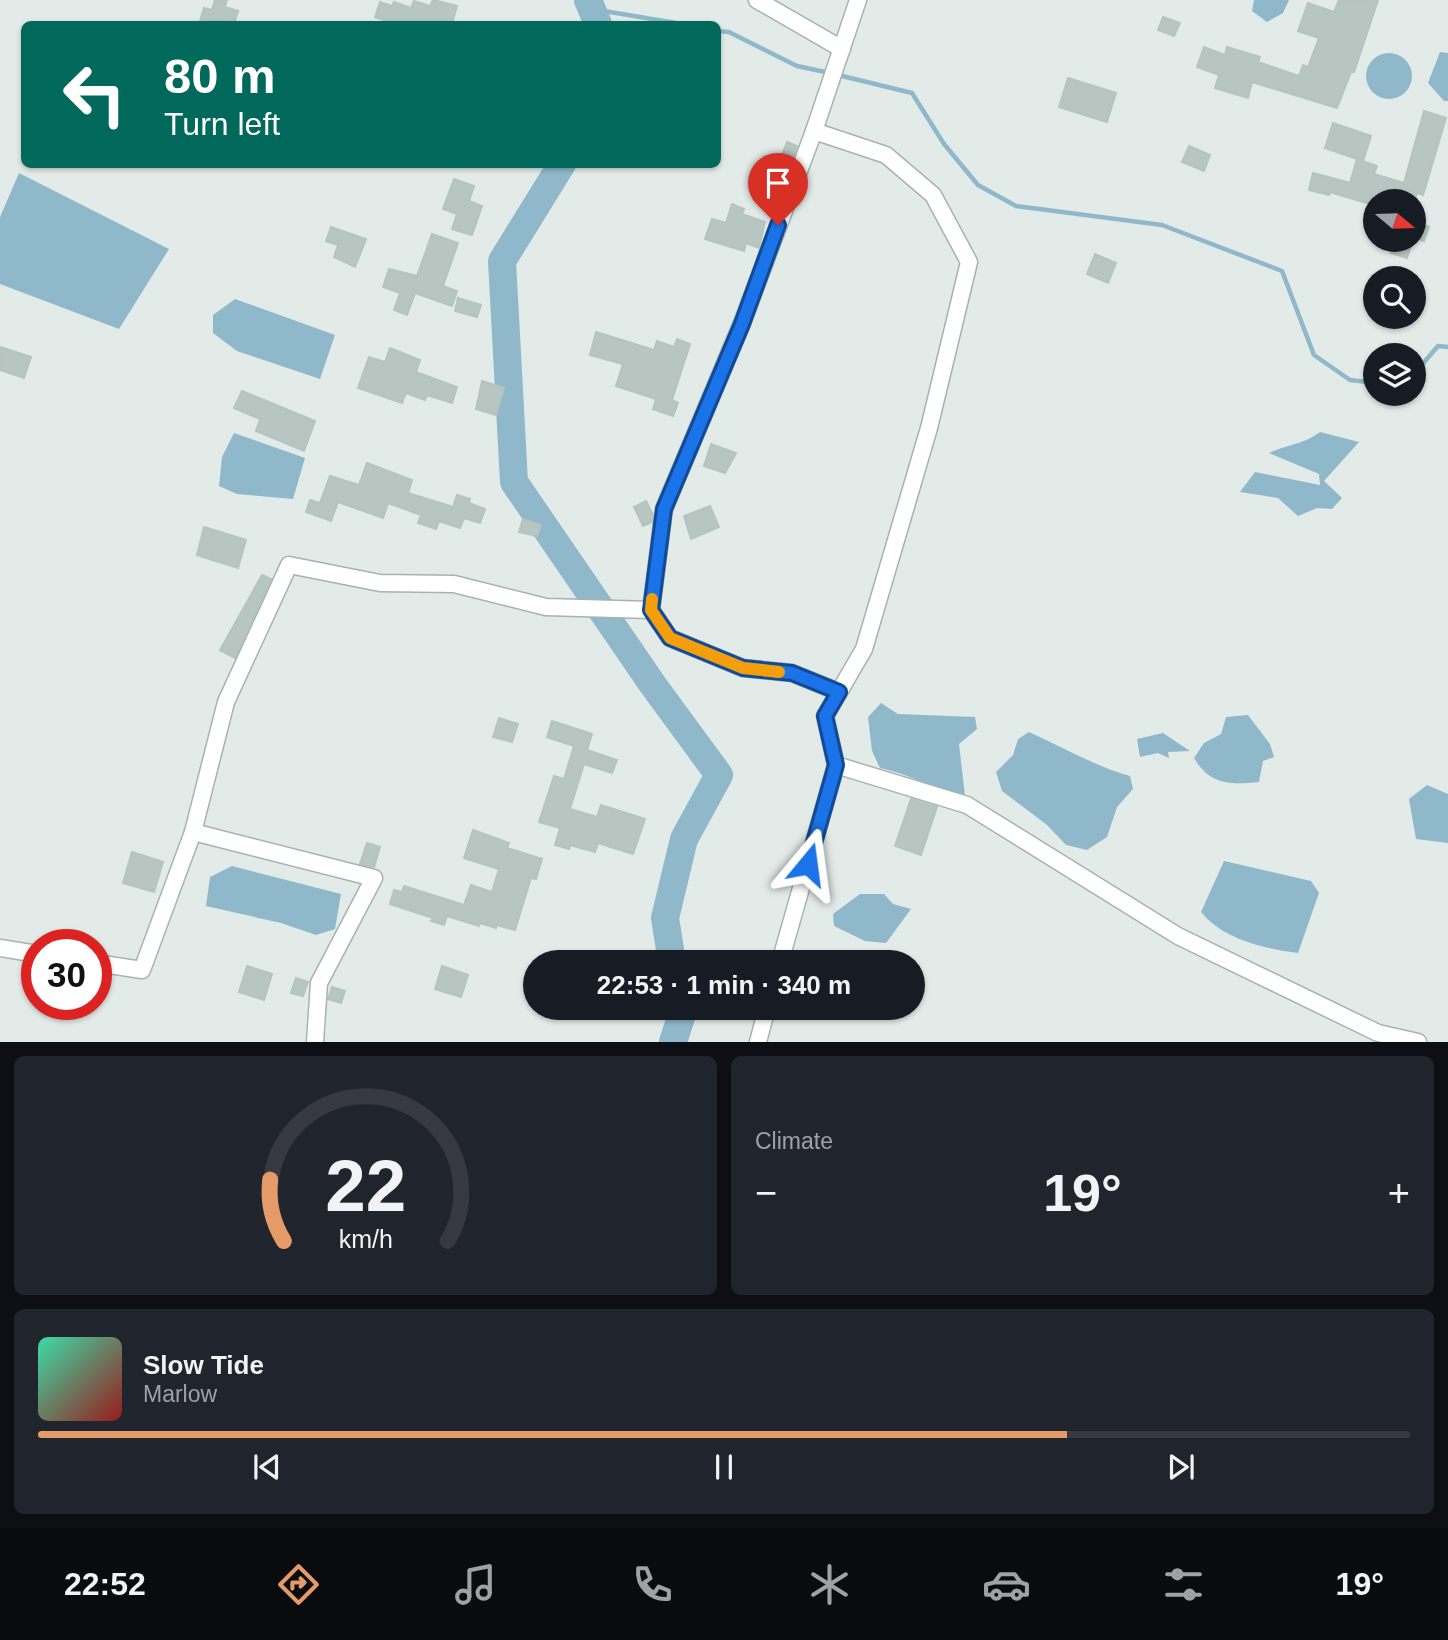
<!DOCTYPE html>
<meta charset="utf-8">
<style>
:root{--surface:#171b24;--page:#20242c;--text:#f1f3f6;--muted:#9ea1a6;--line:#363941;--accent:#e59b67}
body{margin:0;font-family:Arial,sans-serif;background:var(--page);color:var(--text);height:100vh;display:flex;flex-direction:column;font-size:26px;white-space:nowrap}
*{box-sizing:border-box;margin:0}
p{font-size:23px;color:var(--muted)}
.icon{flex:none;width:38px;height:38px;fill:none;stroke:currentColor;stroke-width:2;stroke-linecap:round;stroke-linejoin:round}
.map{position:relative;height:1042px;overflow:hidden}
.sheet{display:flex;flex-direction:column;gap:14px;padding:14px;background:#0d0f14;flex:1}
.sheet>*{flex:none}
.guide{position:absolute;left:21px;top:21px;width:700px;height:147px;border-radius:10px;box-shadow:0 2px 5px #0004;background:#00695c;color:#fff;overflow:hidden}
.needle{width:46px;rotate:109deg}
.controls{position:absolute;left:1363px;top:189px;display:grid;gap:14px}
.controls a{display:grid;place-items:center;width:63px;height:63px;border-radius:50%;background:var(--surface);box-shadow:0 2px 5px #0004;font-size:35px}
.speed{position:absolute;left:21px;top:929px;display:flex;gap:14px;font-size:35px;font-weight:700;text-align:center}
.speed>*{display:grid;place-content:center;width:91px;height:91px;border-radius:50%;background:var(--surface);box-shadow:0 2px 5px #0004;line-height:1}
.speed .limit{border:10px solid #d22;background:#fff;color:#111}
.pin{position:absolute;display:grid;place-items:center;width:60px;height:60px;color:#fff;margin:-72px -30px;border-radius:50% 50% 50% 0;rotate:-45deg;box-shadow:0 0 7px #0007}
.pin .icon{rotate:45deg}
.me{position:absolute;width:77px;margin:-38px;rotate:16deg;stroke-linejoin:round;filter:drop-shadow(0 0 5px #0008)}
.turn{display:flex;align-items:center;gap:24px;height:147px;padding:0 28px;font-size:32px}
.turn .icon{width:91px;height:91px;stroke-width:2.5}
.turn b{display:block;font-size:49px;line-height:60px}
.big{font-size:52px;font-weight:700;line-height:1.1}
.sheet .widget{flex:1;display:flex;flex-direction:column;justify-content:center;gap:10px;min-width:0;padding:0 24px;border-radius:10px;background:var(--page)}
.sheet .dial{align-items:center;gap:0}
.dial svg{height:182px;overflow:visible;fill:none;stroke:var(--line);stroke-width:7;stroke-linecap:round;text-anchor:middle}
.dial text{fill:var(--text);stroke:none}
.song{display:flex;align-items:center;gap:21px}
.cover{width:84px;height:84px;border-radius:10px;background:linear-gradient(135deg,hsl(160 70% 55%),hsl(0 70% 35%))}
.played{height:7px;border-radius:4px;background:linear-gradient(90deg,var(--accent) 75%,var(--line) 75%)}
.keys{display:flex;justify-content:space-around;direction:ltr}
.heat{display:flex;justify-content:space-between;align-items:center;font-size:38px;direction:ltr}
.sheet .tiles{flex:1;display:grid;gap:14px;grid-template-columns:1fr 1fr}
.widget:last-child{grid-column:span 2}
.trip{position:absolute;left:523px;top:950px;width:402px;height:70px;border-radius:35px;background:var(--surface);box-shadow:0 2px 5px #0004;font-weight:700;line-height:70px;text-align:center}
.tab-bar{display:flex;height:112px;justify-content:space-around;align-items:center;background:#090b0e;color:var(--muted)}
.tab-bar .icon{width:49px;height:49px}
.tab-bar .active{color:var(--accent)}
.tab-bar b{font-size:32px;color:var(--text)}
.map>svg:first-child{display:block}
.water{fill:#90b8cb}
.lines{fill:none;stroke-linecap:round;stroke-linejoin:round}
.stream{stroke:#90b8cb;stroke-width:4.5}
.river{stroke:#90b8cb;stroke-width:28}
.building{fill:#b8c6c2;stroke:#b6c4c1;stroke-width:2}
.minor-casing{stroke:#a6b3b0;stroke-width:19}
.minor{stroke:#fff;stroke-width:16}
.route-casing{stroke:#114b97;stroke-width:18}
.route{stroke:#1a73e8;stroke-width:12}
.slow{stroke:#f59e0b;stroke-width:12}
</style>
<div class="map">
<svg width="1448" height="1042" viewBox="0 0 1448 1042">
<rect width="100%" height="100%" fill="#e3ebe9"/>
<!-- water -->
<g class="water">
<path d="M 1254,0 L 1289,0 L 1283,13 L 1267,22 L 1252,11 Z"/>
<path d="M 1440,52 L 1448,53 L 1448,101 L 1444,101 L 1428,83 Z"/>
<circle cx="1389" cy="76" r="23"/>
<path d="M 19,173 L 169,249 L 119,329 L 0,284 L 0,217 Z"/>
<path d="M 235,299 L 335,335 L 320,379 L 237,351 L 213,333 L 213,315 Z"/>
<path d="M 1320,432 L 1359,442 L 1324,481 L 1342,498 L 1332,509 L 1317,508 L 1298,516 L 1278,498 L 1240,492 L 1255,472 L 1320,485 L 1319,474 L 1269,453 C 1289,444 1302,445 1320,432 Z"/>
<path d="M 234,433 L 305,458 L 293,499 L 237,494 L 219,486 L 222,457 Z"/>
<path d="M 881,703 L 898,714 L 975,717 L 977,729 L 959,744 L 965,796 C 935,790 910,774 880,768 L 872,751 L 868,717 Z"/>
<path d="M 1248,715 L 1270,744 L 1274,757 L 1263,761 L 1259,782 C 1230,785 1210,785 1194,758 L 1204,743 L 1221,734 L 1226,717 Z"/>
<path d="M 1029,732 C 1063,747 1094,766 1130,776 L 1133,789 L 1117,807 L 1107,837 L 1087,850 L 1066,845 L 1047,825 L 1002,791 L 996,772 L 1013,755 L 1018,739 Z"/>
<path d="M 1163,733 L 1190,751 L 1168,752 L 1169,758 L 1158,753 L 1140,757 L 1137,739 Z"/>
<path d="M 1427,785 L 1448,794 L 1448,843 L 1416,839 L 1409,799 Z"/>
<path d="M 1224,861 L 1311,881 L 1319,893 L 1298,953 C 1263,948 1224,940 1201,912 Z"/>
<path d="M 232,866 L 341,894 L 335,929 L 316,935 L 281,923 L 206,906 L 210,877 Z"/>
<path d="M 860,894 L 884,894 L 893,904 L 911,909 L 886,943 L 865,941 L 834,926 L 833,914 Z"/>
</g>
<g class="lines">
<!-- stream -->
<g class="stream">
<path d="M 592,9 L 682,24"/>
<path d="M 718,31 L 729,32 L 797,66 L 830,73"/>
<path d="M 838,75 L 912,93 L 944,144 L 978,185 L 1016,206 L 1162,225 L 1282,271 L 1314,355 L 1350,380 L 1376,383"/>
<path d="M 1414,374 L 1438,346 L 1448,347"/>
</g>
<!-- river -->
<g class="river">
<path d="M 588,0 L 598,24"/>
<path d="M 562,164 L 502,261 L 514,482 L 653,685 L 719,775 L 684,839 L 665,918 L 672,962"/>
<path d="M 673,1042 L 684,1008"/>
</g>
</g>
<!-- building -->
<g class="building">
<path d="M 215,0 L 227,0 L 225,7 L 238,11 L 234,24 L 221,20 L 219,24 L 199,24 L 204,8 L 212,10 Z"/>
<path d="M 433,0 L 457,6 L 452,24 L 386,24 L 387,21 L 375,17 L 380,2 L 392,6 L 394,2 L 411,8 L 414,1 L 430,6 Z"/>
<path d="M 1339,0 L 1378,0 L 1354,72 L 1351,72 L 1337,108 L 1252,82 L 1248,98 L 1215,88 L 1219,75 L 1197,67 L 1204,47 L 1225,55 L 1227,47 L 1260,57 L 1258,62 L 1299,76 L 1303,65 L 1308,67 L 1319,38 L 1298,31 L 1308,3 L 1334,12 Z"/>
<path d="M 1163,17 L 1180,23 L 1174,36 L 1158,30 Z"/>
<path d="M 1068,78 L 1116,93 L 1107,122 L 1059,107 Z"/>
<path d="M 1424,111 L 1446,118 L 1423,195 L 1417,193 L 1414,201 L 1383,195 L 1381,201 L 1376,201 L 1376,206 L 1330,192 L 1329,195 L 1309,190 L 1313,173 L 1350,183 L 1357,159 L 1377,166 L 1374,174 L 1404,183 Z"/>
<path d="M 1333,123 L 1371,136 L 1363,161 L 1325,148 Z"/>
<path d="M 787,142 L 797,146 L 791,163 L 780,160 Z"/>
<path d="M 1189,146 L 1210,155 L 1204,171 L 1182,162 Z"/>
<path d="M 454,179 L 474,186 L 469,201 L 482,206 L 472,235 L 452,229 L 457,214 L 443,209 Z"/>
<path d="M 732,204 L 744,209 L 742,214 L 765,222 L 759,248 L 746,243 L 744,251 L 705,239 L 712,219 L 726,223 Z"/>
<path d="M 1414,222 L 1429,227 L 1424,241 L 1414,238 Z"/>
<path d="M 331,227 L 366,239 L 355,267 L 334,257 L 338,245 L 326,241 Z"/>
<path d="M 432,234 L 458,243 L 443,286 L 457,291 L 452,306 L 415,293 L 407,315 L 394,310 L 400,293 L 383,287 L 389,269 L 417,276 Z"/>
<path d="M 1395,240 L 1413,240 L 1407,258 L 1391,253 Z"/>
<path d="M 1095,254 L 1116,263 L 1108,283 L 1087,274 Z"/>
<path d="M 458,298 L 481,305 L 477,317 L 455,311 Z"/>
<path d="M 596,332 L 654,350 L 657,341 L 674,347 L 677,339 L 690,344 L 672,400 L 678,403 L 673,416 L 653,409 L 656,399 L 616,386 L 623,364 L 590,355 Z"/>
<path d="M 0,347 L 31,357 L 24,378 L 0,370 Z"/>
<path d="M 390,348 L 420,360 L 416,372 L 457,387 L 452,403 L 427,395 L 425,400 L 406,393 L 402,403 L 358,388 L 369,357 L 385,362 Z"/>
<path d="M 482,381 L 504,388 L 496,415 L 476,409 Z"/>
<path d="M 242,391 L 315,421 L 304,451 L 256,431 L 260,419 L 234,408 Z"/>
<path d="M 711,444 L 736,453 L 725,473 L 704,466 Z"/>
<path d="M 367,463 L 412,480 L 408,493 L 453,507 L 457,495 L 470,499 L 469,503 L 485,509 L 480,523 L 464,518 L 460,528 L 439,521 L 436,529 L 418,523 L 421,515 L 388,503 L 383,518 L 338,502 L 331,521 L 306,512 L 310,500 L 320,503 L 330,476 L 359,485 Z"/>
<path d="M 646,501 L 653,515 L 652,522 L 643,526 L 634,507 Z"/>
<path d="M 710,506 L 719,527 L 691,539 L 684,516 Z"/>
<path d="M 523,519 L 541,525 L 537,536 L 519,532 Z"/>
<path d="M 204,527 L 246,540 L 238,568 L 197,555 Z"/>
<path d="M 262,575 L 271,579 L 235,658 L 220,650 Z"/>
<path d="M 499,718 L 518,724 L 512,742 L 493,737 Z"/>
<path d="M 552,721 L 592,734 L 587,750 L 617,760 L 612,773 L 584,764 L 570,809 L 597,817 L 601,805 L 645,819 L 633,854 L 598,843 L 595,852 L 570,845 L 569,849 L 555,845 L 560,828 L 539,822 L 554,776 L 564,779 L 574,746 L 547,737 Z"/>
<path d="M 911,799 L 937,807 L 921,855 L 895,846 Z"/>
<path d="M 473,830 L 509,843 L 507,848 L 542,859 L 536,879 L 531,878 L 515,930 L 497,925 L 496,928 L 480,923 L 479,926 L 447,916 L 444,925 L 431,921 L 433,918 L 390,904 L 394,890 L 402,892 L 404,886 L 464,905 L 471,885 L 492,892 L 499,869 L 464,858 Z"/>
<path d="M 367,843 L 380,847 L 374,867 L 360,864 Z"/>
<path d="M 132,852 L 163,862 L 154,892 L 123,883 Z"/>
<path d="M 247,966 L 272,974 L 264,1000 L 239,992 Z"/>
<path d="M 442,966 L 468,975 L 461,997 L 435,989 Z"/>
<path d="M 296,978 L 308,982 L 303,996 L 291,993 Z"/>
<path d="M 332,987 L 345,991 L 341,1003 L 328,999 Z"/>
</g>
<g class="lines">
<defs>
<g id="minor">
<path d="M 757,0 L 842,49"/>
<path d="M 651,610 L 664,509 L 742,323 L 814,131 L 858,0"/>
<path d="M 836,765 L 967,805 L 1178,936 L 1378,1033 L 1418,1042"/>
<path d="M 193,832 L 374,878 L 319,983 L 315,1042"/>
<path d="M 0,948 L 37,954"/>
<path d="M 780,962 L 836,765 L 825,716 L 864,649 L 929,428 L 969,262 L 933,195 L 886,155 L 814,131"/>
<path d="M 96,963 L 142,970 L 193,832 L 226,702 L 289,565 L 380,583 L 454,584 L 546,607 L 651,610 L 670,638 L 743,668 L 792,673 L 839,692"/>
<path d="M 758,1042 L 767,1008"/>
</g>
</defs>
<!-- minor casing -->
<use href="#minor" class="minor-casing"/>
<!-- minor -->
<use href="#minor" class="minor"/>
</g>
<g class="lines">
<defs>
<path id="route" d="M 778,225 L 742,324 L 664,509 L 651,610 L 670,638 L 743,668 L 792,673 L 839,692 L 825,716 L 836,765 L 808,864"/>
</defs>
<!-- route casing -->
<use href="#route" class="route-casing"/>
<!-- route -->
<use href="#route" class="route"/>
<!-- slow -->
<path class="slow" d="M 652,599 L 651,610 L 670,638 L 743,668 L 779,672"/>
</g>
</svg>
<div class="controls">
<a><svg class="needle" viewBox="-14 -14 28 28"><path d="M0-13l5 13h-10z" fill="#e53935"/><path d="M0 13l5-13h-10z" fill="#9ea1a6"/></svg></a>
<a><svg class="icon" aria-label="search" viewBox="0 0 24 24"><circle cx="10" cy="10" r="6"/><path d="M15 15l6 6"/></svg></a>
<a><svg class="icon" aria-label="layers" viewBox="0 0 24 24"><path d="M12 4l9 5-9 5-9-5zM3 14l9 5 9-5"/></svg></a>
</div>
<div class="speed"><div class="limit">30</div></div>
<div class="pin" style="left:778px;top:225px;background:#d93025"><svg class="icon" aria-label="arrive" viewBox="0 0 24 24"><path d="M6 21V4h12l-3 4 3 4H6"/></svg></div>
<svg class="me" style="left:808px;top:864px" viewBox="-20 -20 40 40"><path d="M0-17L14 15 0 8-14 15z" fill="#1a73e8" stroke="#fff" stroke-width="4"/></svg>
<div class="trip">22:53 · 1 min · 340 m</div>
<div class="guide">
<div class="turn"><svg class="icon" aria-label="left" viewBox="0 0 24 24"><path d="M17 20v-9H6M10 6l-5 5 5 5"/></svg><div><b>80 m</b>Turn left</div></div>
</div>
</div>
<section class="sheet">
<div class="tiles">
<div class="widget dial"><svg viewBox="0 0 100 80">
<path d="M14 69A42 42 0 1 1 86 69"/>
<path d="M14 69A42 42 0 0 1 8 42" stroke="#e59b67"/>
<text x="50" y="56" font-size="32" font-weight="700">22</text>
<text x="50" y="72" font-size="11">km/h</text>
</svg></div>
<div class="widget"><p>Climate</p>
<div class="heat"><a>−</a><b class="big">19°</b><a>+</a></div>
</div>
<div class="widget">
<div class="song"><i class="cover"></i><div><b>Slow Tide</b><p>Marlow</p></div></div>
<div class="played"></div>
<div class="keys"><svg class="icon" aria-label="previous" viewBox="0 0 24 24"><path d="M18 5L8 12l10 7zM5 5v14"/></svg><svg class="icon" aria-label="pause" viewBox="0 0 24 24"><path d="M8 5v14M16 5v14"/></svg><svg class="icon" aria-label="next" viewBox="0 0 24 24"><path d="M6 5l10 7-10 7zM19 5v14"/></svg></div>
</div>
</div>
</section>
<nav class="tab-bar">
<b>22:52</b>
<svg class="icon active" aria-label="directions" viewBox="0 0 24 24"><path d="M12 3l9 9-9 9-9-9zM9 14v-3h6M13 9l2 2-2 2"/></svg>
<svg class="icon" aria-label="music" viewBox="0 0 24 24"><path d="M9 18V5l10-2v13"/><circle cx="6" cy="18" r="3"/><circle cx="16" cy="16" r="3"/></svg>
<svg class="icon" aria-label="phone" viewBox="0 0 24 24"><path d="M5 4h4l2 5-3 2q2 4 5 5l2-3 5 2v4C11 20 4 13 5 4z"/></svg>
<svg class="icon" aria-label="climate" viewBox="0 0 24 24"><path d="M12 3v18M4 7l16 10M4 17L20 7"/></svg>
<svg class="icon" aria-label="car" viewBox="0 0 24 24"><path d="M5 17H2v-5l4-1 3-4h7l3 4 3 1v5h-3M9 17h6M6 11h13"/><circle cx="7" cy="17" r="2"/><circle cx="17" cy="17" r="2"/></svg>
<svg class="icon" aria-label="filters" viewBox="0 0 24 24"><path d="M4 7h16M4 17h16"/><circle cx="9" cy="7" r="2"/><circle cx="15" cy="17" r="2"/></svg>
<b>19°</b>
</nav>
